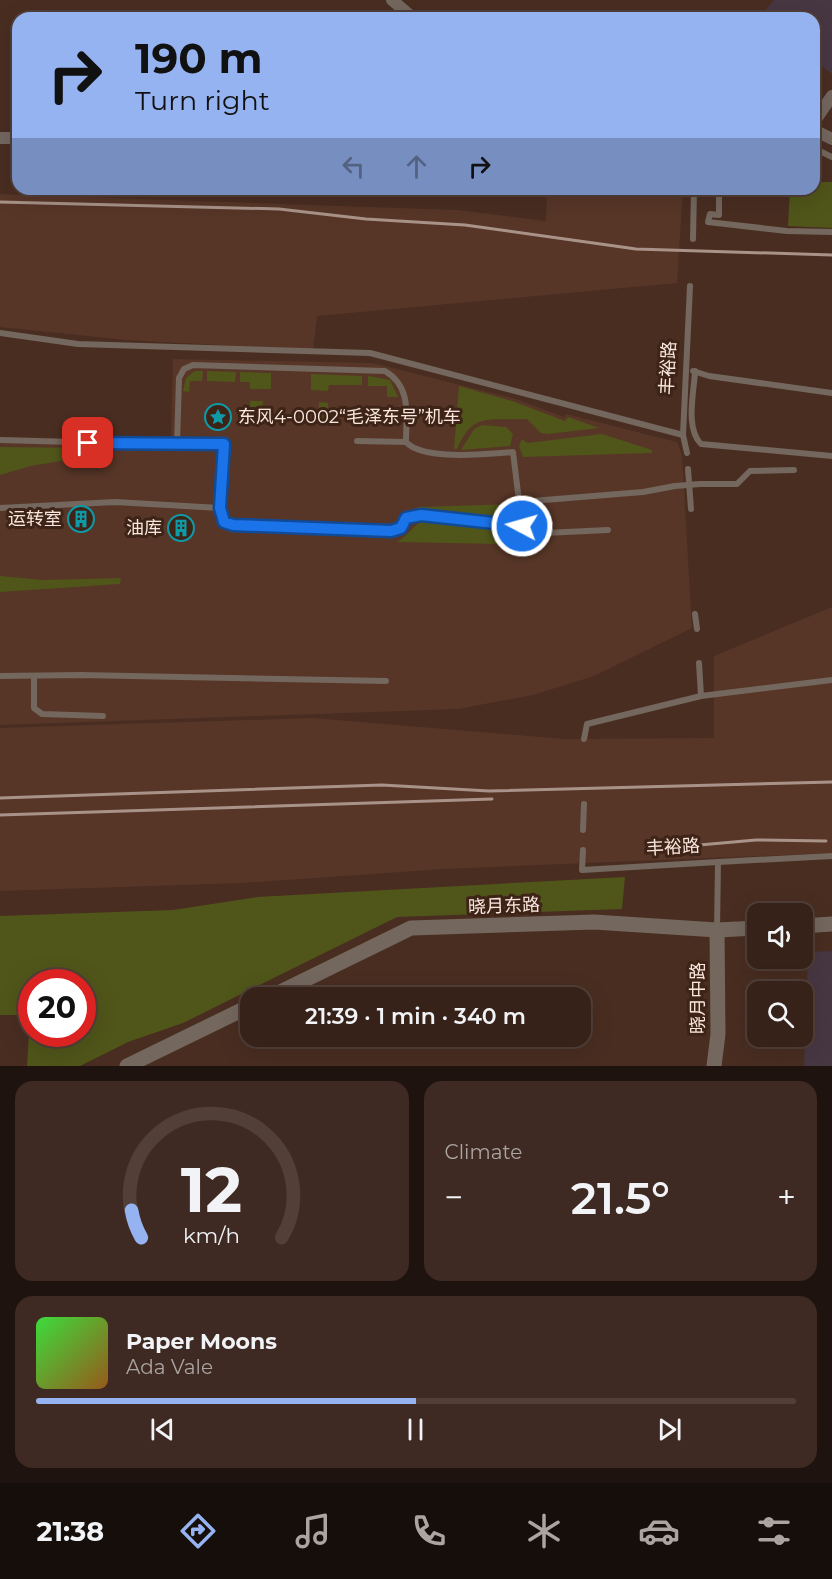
<!DOCTYPE html>
<meta charset="utf-8">
<style>
:root{--surface:#372219;--page:#3e2a22;--text:#f1f3f6;--muted:#aaa4a2;--line:#513f38;--accent:#95b2f1}
body{margin:0;font-family:Montserrat,"Noto Sans SC",sans-serif;background:var(--page);color:var(--text);height:100vh;display:flex;flex-direction:column;font-size:22px;white-space:nowrap}
*{box-sizing:border-box;margin:0}
p{font-size:20px;color:var(--muted)}
.icon{flex:none;width:33px;height:33px;fill:none;stroke:currentColor;stroke-width:2;stroke-linecap:round;stroke-linejoin:round}
.map{position:relative;height:1066px;overflow:hidden}
.panel{display:flex;flex-direction:column;gap:15px;padding:15px;background:#1e130e;flex:1}
.panel>*{flex:none}
.hud{position:absolute;left:12px;top:12px;width:808px;height:183px;border-radius:18px;box-shadow:0 6px 24px #0002,0 0 0 2px var(--line);background:#95b2f1;color:#111;overflow:hidden}
.tools{position:absolute;left:747px;top:903px;display:grid;gap:12px}
.tools a{display:grid;place-items:center;width:66px;height:66px;border-radius:12px;background:var(--surface);box-shadow:0 6px 24px #0002,0 0 0 2px var(--line);font-size:30px}
.speed{position:absolute;left:18px;top:969px;display:flex;gap:12px;font-size:30px;font-weight:700;text-align:center}
.speed>*{display:grid;place-content:center;width:78px;height:78px;border-radius:50%;background:var(--surface);box-shadow:0 6px 24px #0002,0 0 0 2px var(--line);line-height:1}
.speed .limit{border:9px solid #d22;background:#fff;color:#111}
.pin{position:absolute;display:grid;place-items:center;width:51px;height:51px;color:#fff;margin:-26px;border-radius:12px;box-shadow:0 3px 9px #0006}
.me{position:absolute;width:66px;margin:-33px;rotate:276deg;stroke-linejoin:round;filter:drop-shadow(0 0 4px #0008)}
.turn{display:flex;align-items:center;gap:21px;height:126px;padding:0 24px;font-size:27px}
.turn .icon{width:78px;height:78px;stroke-width:2.5}
.turn b{display:block;font-size:42px;line-height:51px}
.lanes{display:flex;align-items:center;height:57px;padding:0 24px;background:#0003;justify-content:center;gap:30px;direction:ltr}
.lanes .off{opacity:.35}
.big{font-size:45px;font-weight:600;line-height:1.1}
.panel .tile{flex:1;display:flex;flex-direction:column;justify-content:center;gap:9px;min-width:0;padding:0 21px;border-radius:18px;background:var(--page)}
.panel .dial{align-items:center;gap:0}
.dial svg{height:156px;overflow:visible;fill:none;stroke:var(--line);stroke-width:7;stroke-linecap:round;text-anchor:middle}
.dial text{fill:var(--text);stroke:none}
.song{display:flex;align-items:center;gap:18px}
.cover{width:72px;height:72px;border-radius:9px;background:linear-gradient(135deg,hsl(120 70% 55%),hsl(30 70% 35%))}
.played{height:6px;border-radius:3px;background:linear-gradient(90deg,var(--accent) 50%,var(--line) 50%)}
.keys{display:flex;justify-content:space-around;direction:ltr}
.heat{display:flex;justify-content:space-between;align-items:center;font-size:33px;direction:ltr}
.panel .tiles{flex:1;display:grid;gap:15px;grid-template-columns:1fr 1fr}
.tile:last-child{grid-column:span 2}
.trip{position:absolute;left:240px;top:987px;width:351px;height:60px;border-radius:18px;background:var(--surface);box-shadow:0 6px 24px #0002,0 0 0 2px var(--line);font-weight:600;line-height:60px;text-align:center}
.dock{display:flex;height:96px;justify-content:space-around;align-items:center;background:#160e0a;color:var(--muted)}
.dock .icon{width:42px;height:42px}
.dock .current{color:var(--accent)}
.dock b{font-size:27px;color:var(--text)}
.map>svg:first-child{display:block}
.built{fill:#573627}
.education{fill:#473743}
.green{fill:#50551a;fill-rule:evenodd}
.lines{fill:none;stroke-linecap:round;stroke-linejoin:round}
.service{stroke:#73675e;stroke-width:6}
.minor{stroke:#73675e;stroke-width:12}
.tertiary{stroke:#73675e;stroke-width:15}
.rail{stroke:#a99389;stroke-width:3}
.service-bridge{stroke:#73675e;stroke-width:6}
.route-casing{stroke:#114b97;stroke-width:15}
.route{stroke:#1a73e8;stroke-width:10}
.labels{text-anchor:middle;dominant-baseline:central;stroke-width:6;stroke-linejoin:round;paint-order:stroke}
.street-label{font-size:18px;fill:#f9e7df;stroke:#3e2317}
.poi-label{font-size:18px;fill:#f9e7df;stroke:#3e2317;text-anchor:end}
</style>
<div class="map">
<svg width="832" height="1066" viewBox="0 0 832 1066">
<rect width="100%" height="100%" fill="#492d21"/>
<!-- built -->
<g class="built">
<path d="M 547,189 L 683,189 L 677,283 L 317,316 L 313,350 L 127,340 L 0,327 L 0,194 L 457,210 L 546,221 Z"/>
<path d="M 173,359 L 373,363 L 516,399 L 564,417 L 566,414 L 677,442 L 682,455 L 692,628 L 594,676 L 533,695 L 458,709 L 0,725 L 0,437 L 171,440 Z"/>
<path d="M 832,607 L 832,853 L 444,869 L 242,883 L 0,891 L 0,728 L 313,718 L 564,739 L 714,738 L 714,656 Z"/>
</g>
<!-- education -->
<g class="education">
<path d="M 774,0 L 832,0 L 832,74 L 815,61 L 814,18 L 759,18 Z"/>
<path d="M 832,951 L 832,1066 L 804,1066 L 808,952 Z"/>
</g>
<!-- green -->
<g class="green">
<path d="M 815,182 L 832,182 L 832,228 L 788,226 L 790,189 L 814,189 Z"/>
<path d="M 195,371 L 203,371 L 202,381 L 190,381 L 189,392 L 183,391 L 186,378 Z"/>
<path d="M 207,371 L 236,372 L 235,382 L 207,381 Z"/>
<path d="M 240,372 L 271,373 L 271,389 L 250,389 L 250,382 L 240,382 Z"/>
<path d="M 311,374 L 362,376 L 362,385 L 329,385 L 328,391 L 311,390 Z"/>
<path d="M 368,376 L 390,380 L 398,397 L 387,397 L 387,386 L 368,386 Z"/>
<path d="M 459,386 L 515,402 L 565,421 L 568,417 L 599,428 L 548,434 L 541,433 L 527,419 C 490,421 473,411 457,449 L 454,449 Z"/>
<path d="M 250,401 L 263,401 L 262,420 L 242,420 L 242,413 L 250,413 Z"/>
<path d="M 319,402 L 328,403 L 328,417 L 339,417 L 339,422 L 318,422 Z"/>
<path d="M 482,425 L 506,427 L 513,434 L 510,446 L 461,450 L 474,429 Z"/>
<path d="M 602,434 L 652,450 L 652,453 L 523,457 L 519,446 L 522,439 L 527,443 Z"/>
<path d="M 0,447 L 95,448 L 96,455 L 31,466 L 0,475 Z"/>
<path d="M 515,504 L 516,519 L 507,521 L 426,511 L 416,507 Z"/>
<path d="M 426,520 L 515,532 L 517,535 L 509,542 L 499,544 L 397,542 C 409,535 413,524 426,520 Z"/>
<path d="M 0,576 L 43,580 L 121,578 L 120,584 L 0,592 Z"/>
<path d="M 625,877 L 622,909 L 397,917 L 183,1023 L 128,1042 L 80,1066 L 27,1066 L 30,1015 L 0,1015 L 0,916 L 173,910 L 257,897 ZM 32,982 L 82,982 L 82,1034 L 32,1034 Z"/>
</g>
<g class="lines">
<!-- service -->
<g class="service">
<path d="M 814,148 L 832,157"/>
<path d="M 719,189 L 719,215 L 710,214 L 708,222 L 787,231 L 832,232"/>
<path d="M 693,239 L 694,189"/>
<path d="M 0,333 L 78,344 L 370,353 L 683,435"/>
<path d="M 693,371 L 709,376 L 832,393"/>
<path d="M 695,371 C 694,393 685,428 701,444 L 832,456"/>
<path d="M 0,440 L 177,445 L 179,378 L 184,369 L 193,365 L 385,371 C 412,387 406,415 406,442 C 423,461 488,454 513,452 L 523,534 L 608,530"/>
<path d="M 357,441 L 406,442"/>
<path d="M 177,445 L 224,444 L 220,508 L 224,522 L 233,525 L 391,531 L 401,528 L 406,518 L 421,515 L 522,526"/>
<path d="M 687,453 L 683,435 L 690,286"/>
<path d="M 688,469 L 691,509"/>
<path d="M 700,484 L 737,484 L 750,471 L 794,470"/>
<path d="M 0,508 L 115,502 L 220,508"/>
<path d="M 533,534 L 532,501 L 643,492 L 675,486"/>
<path d="M 695,614 L 697,629"/>
<path d="M 0,676 L 81,675 L 386,681"/>
<path d="M 34,676 L 34,708 L 42,714 L 103,716"/>
<path d="M 701,696 L 832,680"/>
<path d="M 584,739 L 587,724 L 701,696 L 699,663"/>
<path d="M 583,830 L 584,804"/>
<path d="M 583,850 L 582,870 L 718,862 L 717,930"/>
<path d="M 718,862 L 832,856"/>
</g>
<!-- minor -->
<g class="minor">
<path d="M 392,0 L 413,18"/>
<path d="M 814,122 L 832,96"/>
<path d="M 814,130 L 832,139"/>
<path d="M 0,138 L 18,138"/>
</g>
<!-- tertiary -->
<g class="tertiary">
<path d="M 802,926 L 832,924"/>
<path d="M 268,998 L 411,928 L 594,922 L 717,930 L 758,928"/>
<path d="M 127,1066 L 250,1006"/>
<path d="M 714,1066 L 718,1034 L 717,930"/>
</g>
<!-- rail -->
<g class="rail">
<path d="M 0,202 L 279,209 L 366,219 L 465,225 L 636,249 L 832,255"/>
<path d="M 0,798 L 382,785 L 489,791 L 832,782"/>
<path d="M 0,815 L 492,799"/>
<path d="M 654,849 L 756,840 L 826,841"/>
</g>
<!-- service-bridge -->
<path class="service-bridge" d="M 675,486 L 700,484"/>
</g>
<g class="lines">
<defs>
<path id="route" d="M 88,443 L 224,444 L 220,508 L 224,522 L 233,525 L 391,531 L 401,528 L 406,518 L 421,515 L 522,526"/>
</defs>
<!-- route casing -->
<use href="#route" class="route-casing"/>
<!-- route -->
<use href="#route" class="route"/>
</g>
<!-- icons -->
<defs>
<symbol id="sight-ring" viewBox="-11 -11 22 22"><circle r="9.5" fill="#3e2317" stroke="#0f9aa8" stroke-width="1.5"/><path d="M0-6L1.8-2.2L6-1.7L2.9 1.2L3.7 5.4L0 3.3L-3.7 5.4L-2.9 1.2L-6-1.7L-1.8-2.2Z" fill="#0f9aa8"/></symbol>
<symbol id="building-ring" viewBox="-11 -11 22 22"><circle r="9.5" fill="#3e2317" stroke="#0f9aa8" stroke-width="1.5"/><path d="M-4-6H4V6H1V3H-1V6H-4ZM-2.5-4.3h1.7v1.8h-1.7ZM.8-4.3h1.7v1.8H.8ZM-2.5-1h1.7V.8h-1.7ZM.8-1h1.7V.8H.8Z" fill="#0f9aa8"/></symbol>
</defs>
<g fill-rule="evenodd">
<use href="#sight-ring" x="203" y="402" width="30" height="30"/>
<use href="#building-ring" x="66" y="504" width="30" height="30"/>
<use href="#building-ring" x="166" y="513" width="30" height="30"/>
</g>
<g class="labels">
<!-- street labels -->
<g class="street-label">
<text transform="translate(668 368) rotate(-87)">丰裕路</text>
<text transform="translate(673 847) rotate(-3)">丰裕路</text>
<text transform="translate(504 906) rotate(-2)">晓月东路</text>
<text transform="translate(698 998) rotate(-90)">晓月中路</text>
</g>
<!-- poi labels -->
<g class="poi-label">
<text x="238" y="417" text-anchor="start">东风4-0002“毛泽东号”机车</text>
<text x="62" y="519">运转室</text>
<text x="162" y="528">油库</text>
</g>
</g>
</svg>
<div class="tools">
<a><svg class="icon" aria-label="sound" viewBox="0 0 24 24"><path d="M4 9h4l5-4v14l-5-4H4zM17 9q2 3 0 6"/></svg></a>
<a><svg class="icon" aria-label="search" viewBox="0 0 24 24"><circle cx="10" cy="10" r="6"/><path d="M15 15l6 6"/></svg></a>
</div>
<div class="speed"><div class="limit">20</div></div>
<div class="pin" style="left:88px;top:443px;background:#d93025"><svg class="icon" aria-label="arrive" viewBox="0 0 24 24"><path d="M6 21V4h12l-3 4 3 4H6"/></svg></div>
<svg class="me" style="left:522px;top:526px" viewBox="-20 -20 40 40"><circle r="17" fill="#1a73e8" stroke="#fff" stroke-width="3"/><path d="M0-11L8 9 0 5-8 9z" fill="#fff"/></svg>
<div class="trip">21:39 · 1 min · 340 m</div>
<div class="hud">
<div class="turn"><svg class="icon" aria-label="right" viewBox="0 0 24 24"><path d="M7 20v-9h11M14 6l5 5-5 5"/></svg><div><b>190 m</b>Turn right</div></div>
<div class="lanes"><svg class="icon off" aria-label="left" viewBox="0 0 24 24"><path d="M17 20v-9H6M10 6l-5 5 5 5"/></svg><svg class="icon off" aria-label="ahead" viewBox="0 0 24 24"><path d="M12 20V5M6 11l6-6 6 6"/></svg><svg class="icon" aria-label="right" viewBox="0 0 24 24"><path d="M7 20v-9h11M14 6l5 5-5 5"/></svg></div>
</div>
</div>
<section class="panel">
<div class="tiles">
<div class="tile dial"><svg viewBox="0 0 100 80">
<path d="M14 69A42 42 0 1 1 86 69"/>
<path d="M14 69A42 42 0 0 1 9 55" stroke="#95b2f1"/>
<text x="50" y="56" font-size="32" font-weight="700">12</text>
<text x="50" y="72" font-size="11">km/h</text>
</svg></div>
<div class="tile"><p>Climate</p>
<div class="heat"><a>−</a><b class="big">21.5°</b><a>+</a></div>
</div>
<div class="tile">
<div class="song"><i class="cover"></i><div><b>Paper Moons</b><p>Ada Vale</p></div></div>
<div class="played"></div>
<div class="keys"><svg class="icon" aria-label="previous" viewBox="0 0 24 24"><path d="M18 5L8 12l10 7zM5 5v14"/></svg><svg class="icon" aria-label="pause" viewBox="0 0 24 24"><path d="M8 5v14M16 5v14"/></svg><svg class="icon" aria-label="next" viewBox="0 0 24 24"><path d="M6 5l10 7-10 7zM19 5v14"/></svg></div>
</div>
</div>
</section>
<nav class="dock">
<b>21:38</b>
<svg class="icon current" aria-label="directions" viewBox="0 0 24 24"><path d="M12 3l9 9-9 9-9-9zM9 14v-3h6M13 9l2 2-2 2"/></svg>
<svg class="icon" aria-label="music" viewBox="0 0 24 24"><path d="M9 18V5l10-2v13"/><circle cx="6" cy="18" r="3"/><circle cx="16" cy="16" r="3"/></svg>
<svg class="icon" aria-label="phone" viewBox="0 0 24 24"><path d="M5 4h4l2 5-3 2q2 4 5 5l2-3 5 2v4C11 20 4 13 5 4z"/></svg>
<svg class="icon" aria-label="climate" viewBox="0 0 24 24"><path d="M12 3v18M4 7l16 10M4 17L20 7"/></svg>
<svg class="icon" aria-label="car" viewBox="0 0 24 24"><path d="M5 17H2v-5l4-1 3-4h7l3 4 3 1v5h-3M9 17h6M6 11h13"/><circle cx="7" cy="17" r="2"/><circle cx="17" cy="17" r="2"/></svg>
<svg class="icon" aria-label="filters" viewBox="0 0 24 24"><path d="M4 7h16M4 17h16"/><circle cx="9" cy="7" r="2"/><circle cx="15" cy="17" r="2"/></svg>
</nav>
